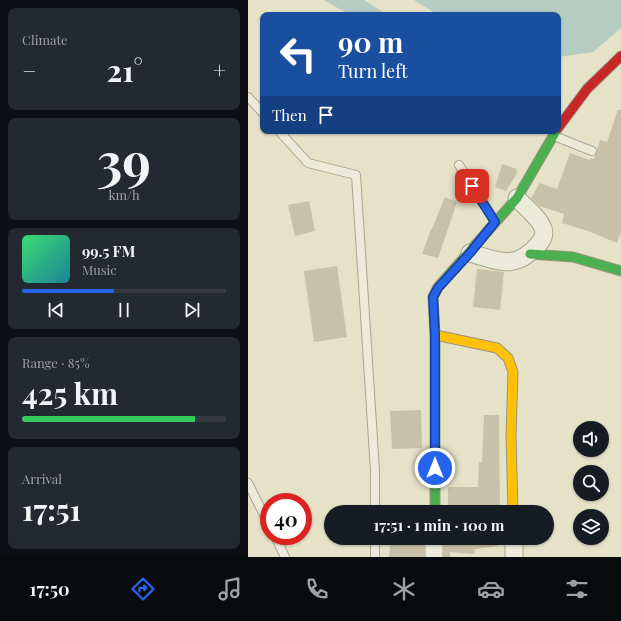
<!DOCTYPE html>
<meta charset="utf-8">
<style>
:root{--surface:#171b24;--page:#242831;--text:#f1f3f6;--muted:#9ea1a6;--line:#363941;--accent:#2563eb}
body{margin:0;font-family:"Playfair Display",serif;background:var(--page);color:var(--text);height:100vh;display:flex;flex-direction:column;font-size:15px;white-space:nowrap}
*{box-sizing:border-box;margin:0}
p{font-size:13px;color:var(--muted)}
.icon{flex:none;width:22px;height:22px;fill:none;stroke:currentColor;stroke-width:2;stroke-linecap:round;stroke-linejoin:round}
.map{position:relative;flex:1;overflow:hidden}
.sheet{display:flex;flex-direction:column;gap:8px;padding:8px;background:#0d0f14;width:248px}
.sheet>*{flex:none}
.banner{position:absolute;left:12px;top:12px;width:301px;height:122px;border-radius:8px;box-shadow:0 1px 3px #0004;background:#1a4fa0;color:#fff;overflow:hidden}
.controls{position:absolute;left:325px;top:421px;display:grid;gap:8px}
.controls a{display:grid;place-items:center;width:36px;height:36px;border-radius:50%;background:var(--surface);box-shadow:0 1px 3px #0004;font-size:20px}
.speed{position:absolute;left:12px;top:493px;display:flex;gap:8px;font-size:20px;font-weight:700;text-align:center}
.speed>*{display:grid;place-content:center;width:52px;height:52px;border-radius:50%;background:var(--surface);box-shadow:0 1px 3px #0004;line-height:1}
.speed .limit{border:6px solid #d22;background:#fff;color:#111}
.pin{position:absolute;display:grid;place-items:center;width:34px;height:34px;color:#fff;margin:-17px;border-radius:8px;box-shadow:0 2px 6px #0006}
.me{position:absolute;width:44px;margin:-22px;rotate:0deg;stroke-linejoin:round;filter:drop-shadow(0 0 3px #0008)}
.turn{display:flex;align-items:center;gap:14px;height:84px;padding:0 12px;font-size:18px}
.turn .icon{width:52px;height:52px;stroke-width:2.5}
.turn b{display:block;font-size:28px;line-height:34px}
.then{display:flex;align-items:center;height:38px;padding:0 12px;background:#0003;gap:8px;font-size:15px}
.big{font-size:30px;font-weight:700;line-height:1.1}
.sheet .widget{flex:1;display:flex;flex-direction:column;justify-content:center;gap:6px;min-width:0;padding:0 14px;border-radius:8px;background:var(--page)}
.sheet .dial{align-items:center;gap:0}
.dial b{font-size:52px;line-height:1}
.song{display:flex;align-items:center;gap:12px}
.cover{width:48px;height:48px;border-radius:6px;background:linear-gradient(135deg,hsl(140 70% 55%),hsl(190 70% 35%))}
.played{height:4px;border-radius:2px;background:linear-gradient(90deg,var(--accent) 45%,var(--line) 45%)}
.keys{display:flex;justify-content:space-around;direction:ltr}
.heat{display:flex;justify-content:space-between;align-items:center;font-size:22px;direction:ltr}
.charge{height:6px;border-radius:3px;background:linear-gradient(90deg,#34c759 85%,var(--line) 0)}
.trip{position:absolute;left:76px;top:505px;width:230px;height:40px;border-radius:20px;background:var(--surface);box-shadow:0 1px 3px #0004;font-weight:700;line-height:40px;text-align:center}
.menu{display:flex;height:64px;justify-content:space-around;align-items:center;background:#090b0e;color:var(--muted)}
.menu .icon{width:28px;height:28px}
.menu .on{color:var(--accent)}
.menu b{font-size:18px;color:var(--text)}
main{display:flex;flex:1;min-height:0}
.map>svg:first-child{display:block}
.water{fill:#b4ccc1}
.building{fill:#c9c0a8}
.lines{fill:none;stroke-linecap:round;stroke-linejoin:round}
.lane-casing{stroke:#a9a591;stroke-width:10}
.street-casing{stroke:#a9a591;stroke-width:19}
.fast-casing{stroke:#999481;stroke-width:11}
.slow-casing{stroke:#999481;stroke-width:11}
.jam-casing{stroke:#999481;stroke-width:11}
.lane{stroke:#eceada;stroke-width:8}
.street{stroke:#eceada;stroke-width:17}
.fast{stroke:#4caf50;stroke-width:9}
.slow{stroke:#ffc107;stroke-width:9}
.jam{stroke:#c62828;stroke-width:9}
.route-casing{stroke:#184099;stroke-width:10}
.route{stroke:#2563eb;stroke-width:7}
</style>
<main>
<section class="sheet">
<div class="widget"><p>Climate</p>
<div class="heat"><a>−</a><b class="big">21°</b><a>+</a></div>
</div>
<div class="widget dial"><b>39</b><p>km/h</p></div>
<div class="widget">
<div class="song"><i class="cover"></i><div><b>99.5 FM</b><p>Music</p></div></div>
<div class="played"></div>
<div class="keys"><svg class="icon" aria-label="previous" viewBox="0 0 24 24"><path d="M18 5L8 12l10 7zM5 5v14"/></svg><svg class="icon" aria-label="pause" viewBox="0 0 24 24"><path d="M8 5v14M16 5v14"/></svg><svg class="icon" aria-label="next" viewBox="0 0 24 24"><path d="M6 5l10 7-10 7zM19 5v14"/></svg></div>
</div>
<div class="widget"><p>Range · 85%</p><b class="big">425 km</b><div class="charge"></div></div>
<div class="widget"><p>Arrival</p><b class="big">17:51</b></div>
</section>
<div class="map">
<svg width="373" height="557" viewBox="0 0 373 557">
<rect width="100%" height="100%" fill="#e5e2c7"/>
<!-- water -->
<g class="water">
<path d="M 76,0 L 116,0 L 140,15 L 102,15 Z"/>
<path d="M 166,0 L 373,0 L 373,28 L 345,52 L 310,57 L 310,15 L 190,15 Z"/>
</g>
<!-- building -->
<g class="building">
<path d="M 370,110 L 373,110 L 373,232 L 369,243 L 340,231 L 314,223 L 316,214 L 291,206 L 283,198 L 292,183 L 309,189 L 322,153 L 342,160 L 343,158 L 346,159 L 352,140 L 359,142 Z"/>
<path d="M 254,164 L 269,169 L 268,175 L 258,191 L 247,187 Z"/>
<path d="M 197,197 L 209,202 L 190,258 L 174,254 L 183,229 L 184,229 Z"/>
<path d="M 61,201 L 67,231 L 47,236 L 40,205 Z"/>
<path d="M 89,266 L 99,337 L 66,342 L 56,271 Z"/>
<path d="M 229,269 L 256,272 L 252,310 L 225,307 Z"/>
<path d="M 173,410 L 174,448 L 144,449 L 142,411 Z"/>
<path d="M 236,415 L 251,415 L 252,512 L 200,512 L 200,487 L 230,487 L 231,462 L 234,463 Z"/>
<path d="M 174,507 L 174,512 L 139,512 L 139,508 Z"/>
<path d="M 139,538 L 176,538 L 176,557 L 141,557 L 142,544 L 139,544 Z"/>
<path d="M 196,538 L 249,538 L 250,546 L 227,549 L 226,554 L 202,552 L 202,557 L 196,557 Z"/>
</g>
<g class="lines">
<defs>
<g id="lane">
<path d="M 0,97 L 15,113"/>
<path d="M 31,131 L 60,163 L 108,175 L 127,471 L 127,512"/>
<path d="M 306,136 L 344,151"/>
<path d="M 211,165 L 247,221"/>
<path d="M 0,483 L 21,525"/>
<path d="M 27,536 L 37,557"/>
<path d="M 127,538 L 127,557"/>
</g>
<g id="street">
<path d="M 222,253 C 252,261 266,271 290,245 C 295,239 298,234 294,226 C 290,217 276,206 269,198"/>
<path d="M 266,538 L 266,557"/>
<path d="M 186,557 L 186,538"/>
</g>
<g id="fast">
<path d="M 282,254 L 325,257 L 373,271"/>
<path d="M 187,512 L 187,335 L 185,297 L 190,287 L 269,198 L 308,131"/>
</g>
<path id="slow" d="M 187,335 L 249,348 L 260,358 L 265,372 L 263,436 L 265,512"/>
<path id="jam" d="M 310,128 L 339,89 L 373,56"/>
</defs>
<!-- lane casing -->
<use href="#lane" class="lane-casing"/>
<!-- street casing -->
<use href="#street" class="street-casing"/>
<!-- fast casing -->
<use href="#fast" class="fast-casing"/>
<!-- slow casing -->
<use href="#slow" class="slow-casing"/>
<!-- jam casing -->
<use href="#jam" class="jam-casing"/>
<!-- lane -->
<use href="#lane" class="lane"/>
<!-- street -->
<use href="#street" class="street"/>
<!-- fast -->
<use href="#fast" class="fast"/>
<!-- slow -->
<use href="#slow" class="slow"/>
<!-- jam -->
<use href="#jam" class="jam"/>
</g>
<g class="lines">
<defs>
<path id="route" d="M 187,468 L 187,335 L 185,297 L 190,288 L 222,253 L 247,222 L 224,186"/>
</defs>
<!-- route casing -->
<use href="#route" class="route-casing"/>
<!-- route -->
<use href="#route" class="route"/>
</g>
</svg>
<div class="controls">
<a><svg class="icon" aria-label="sound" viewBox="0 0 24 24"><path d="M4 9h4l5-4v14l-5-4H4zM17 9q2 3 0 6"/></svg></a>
<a><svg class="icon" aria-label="search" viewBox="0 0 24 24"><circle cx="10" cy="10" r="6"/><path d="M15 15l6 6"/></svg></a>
<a><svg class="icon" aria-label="layers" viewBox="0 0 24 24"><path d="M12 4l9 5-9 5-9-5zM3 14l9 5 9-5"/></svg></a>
</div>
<div class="speed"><div class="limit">40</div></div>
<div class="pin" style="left:224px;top:186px;background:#d93025"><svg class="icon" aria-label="arrive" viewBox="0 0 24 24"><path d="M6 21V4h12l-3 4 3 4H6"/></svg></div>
<svg class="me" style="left:187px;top:468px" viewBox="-20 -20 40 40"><circle r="17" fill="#2563eb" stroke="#fff" stroke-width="3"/><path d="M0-11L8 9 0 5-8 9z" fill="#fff"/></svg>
<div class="trip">17:51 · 1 min · 100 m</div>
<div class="banner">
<div class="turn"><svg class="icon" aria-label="left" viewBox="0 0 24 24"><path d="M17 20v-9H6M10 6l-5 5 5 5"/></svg><div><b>90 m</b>Turn left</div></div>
<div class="then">Then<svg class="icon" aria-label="arrive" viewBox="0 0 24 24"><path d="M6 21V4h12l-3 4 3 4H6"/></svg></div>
</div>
</div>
</main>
<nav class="menu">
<b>17:50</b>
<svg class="icon on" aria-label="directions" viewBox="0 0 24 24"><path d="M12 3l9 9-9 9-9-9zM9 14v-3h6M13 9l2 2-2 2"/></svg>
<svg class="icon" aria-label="music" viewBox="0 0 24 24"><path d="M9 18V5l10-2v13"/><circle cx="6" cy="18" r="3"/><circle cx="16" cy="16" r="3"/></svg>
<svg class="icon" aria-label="phone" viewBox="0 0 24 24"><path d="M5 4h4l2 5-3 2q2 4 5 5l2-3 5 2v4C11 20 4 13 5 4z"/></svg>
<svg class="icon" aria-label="climate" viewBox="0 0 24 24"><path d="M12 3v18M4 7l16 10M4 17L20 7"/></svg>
<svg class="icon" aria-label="car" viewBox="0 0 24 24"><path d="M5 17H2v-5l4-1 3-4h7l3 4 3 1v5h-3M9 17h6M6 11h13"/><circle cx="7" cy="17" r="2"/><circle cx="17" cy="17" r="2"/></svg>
<svg class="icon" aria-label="filters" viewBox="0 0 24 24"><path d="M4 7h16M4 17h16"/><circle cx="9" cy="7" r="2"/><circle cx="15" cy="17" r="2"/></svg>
</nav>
